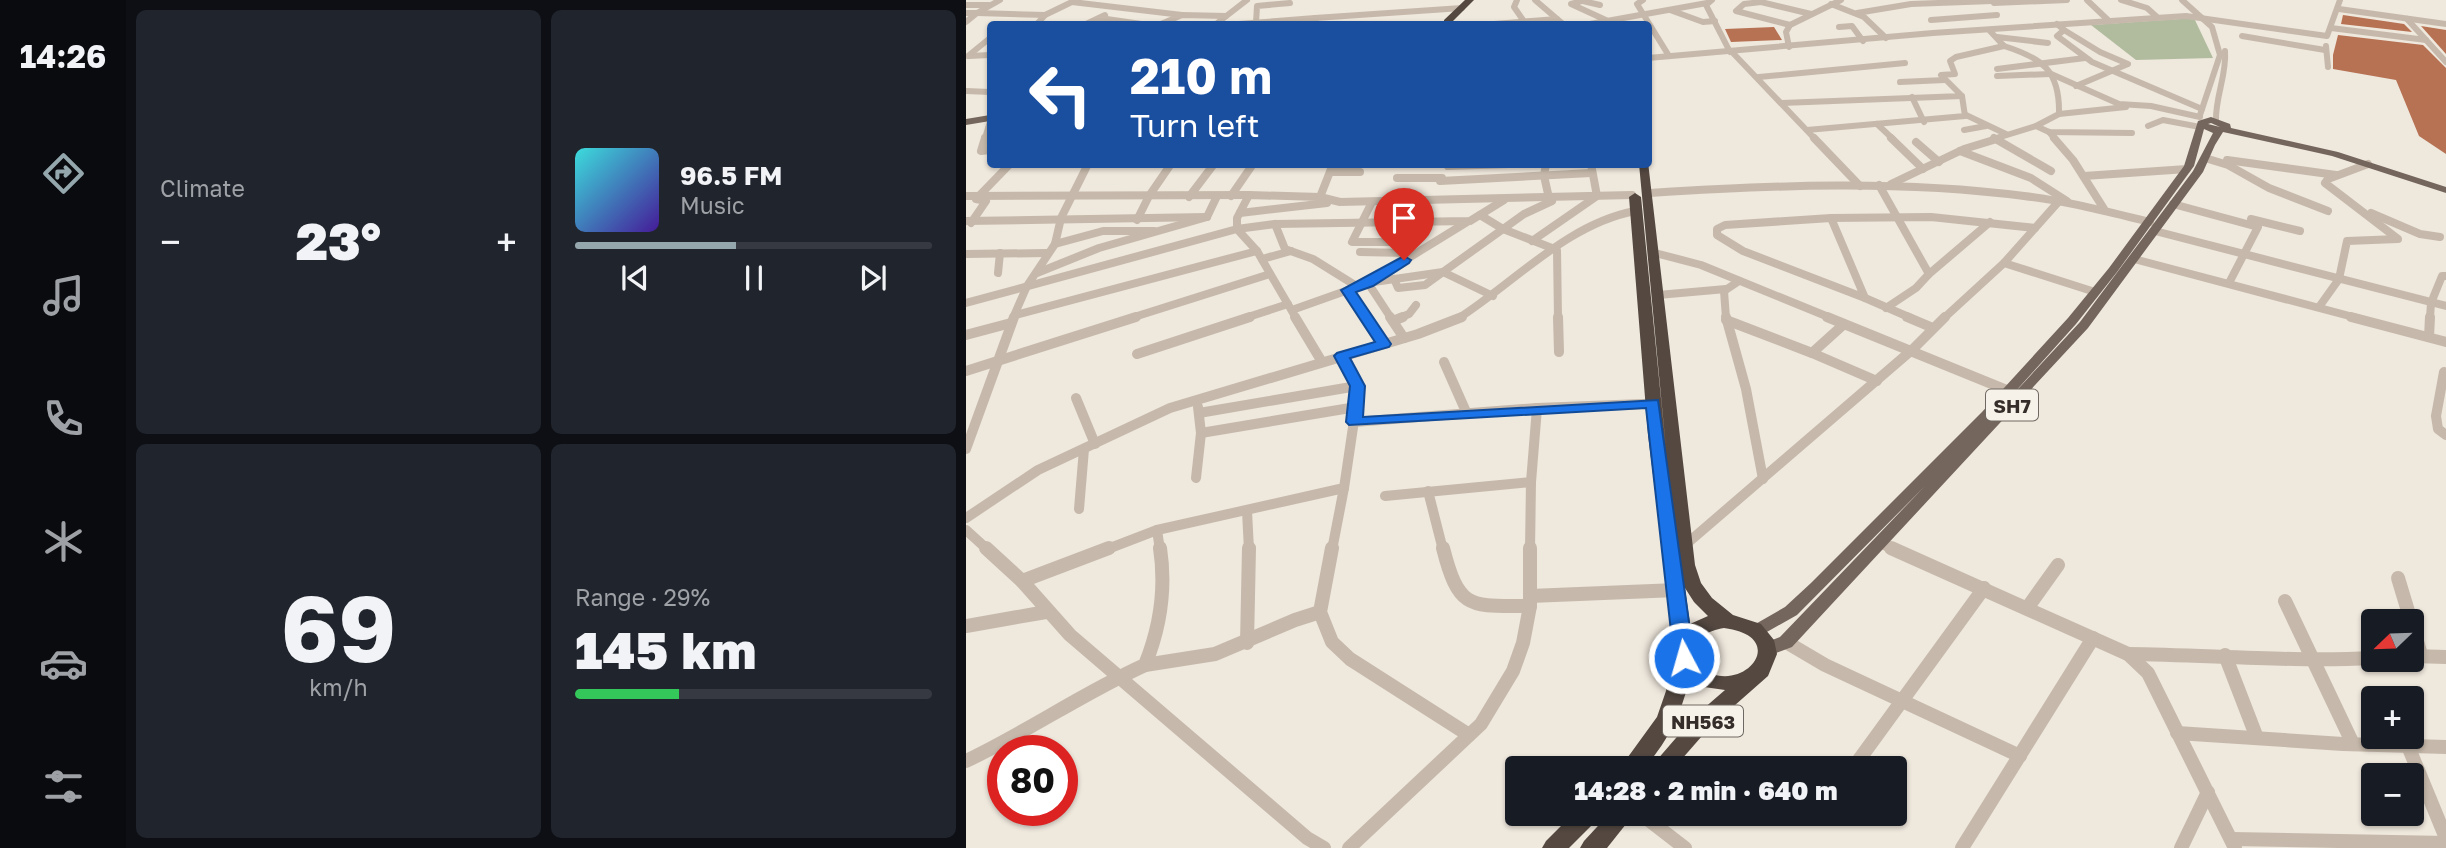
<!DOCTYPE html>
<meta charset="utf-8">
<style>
:root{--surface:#171b24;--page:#20242c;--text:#f1f3f6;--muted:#9ea1a6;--line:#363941;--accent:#94a7ac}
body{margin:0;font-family:"Golos Text",sans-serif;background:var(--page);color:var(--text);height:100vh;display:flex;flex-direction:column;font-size:26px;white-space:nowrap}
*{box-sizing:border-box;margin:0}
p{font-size:23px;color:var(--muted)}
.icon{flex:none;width:38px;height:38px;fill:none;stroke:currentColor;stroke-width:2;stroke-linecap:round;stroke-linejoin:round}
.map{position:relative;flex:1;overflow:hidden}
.sheet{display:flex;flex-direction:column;gap:10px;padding:10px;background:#0d0f14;width:840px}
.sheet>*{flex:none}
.guide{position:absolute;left:21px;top:21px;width:665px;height:147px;border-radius:7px;box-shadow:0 2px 5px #0004;background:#1a4fa0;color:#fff;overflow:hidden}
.needle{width:46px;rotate:247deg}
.fabs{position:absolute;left:1395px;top:609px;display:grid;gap:14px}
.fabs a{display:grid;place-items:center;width:63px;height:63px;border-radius:7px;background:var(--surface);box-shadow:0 2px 5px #0004;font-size:35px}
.speed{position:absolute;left:21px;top:735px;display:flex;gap:14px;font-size:35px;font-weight:700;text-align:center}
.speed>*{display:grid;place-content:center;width:91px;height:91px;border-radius:50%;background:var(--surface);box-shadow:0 2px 5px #0004;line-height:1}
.speed .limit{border:10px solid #d22;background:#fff;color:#111}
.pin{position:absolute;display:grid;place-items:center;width:60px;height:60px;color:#fff;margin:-72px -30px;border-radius:50% 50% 50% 0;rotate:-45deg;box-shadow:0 0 7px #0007}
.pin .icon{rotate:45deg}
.me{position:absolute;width:77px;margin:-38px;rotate:354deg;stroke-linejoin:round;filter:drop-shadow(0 0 5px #0008)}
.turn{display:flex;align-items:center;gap:24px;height:147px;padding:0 28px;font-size:32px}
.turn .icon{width:91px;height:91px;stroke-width:2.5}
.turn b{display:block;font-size:49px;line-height:60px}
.big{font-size:52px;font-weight:800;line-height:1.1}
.sheet .widget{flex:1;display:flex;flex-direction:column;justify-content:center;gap:10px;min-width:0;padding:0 24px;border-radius:10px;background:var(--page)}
.sheet .dial{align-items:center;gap:0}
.dial b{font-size:91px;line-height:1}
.song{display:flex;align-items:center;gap:21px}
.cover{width:84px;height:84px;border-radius:10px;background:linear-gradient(135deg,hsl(180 70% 55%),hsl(260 70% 35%))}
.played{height:7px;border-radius:4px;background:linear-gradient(90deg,var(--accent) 45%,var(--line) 45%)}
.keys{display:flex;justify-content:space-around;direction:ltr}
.heat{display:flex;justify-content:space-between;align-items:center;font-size:38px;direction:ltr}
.charge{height:10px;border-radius:5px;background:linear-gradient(90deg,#34c759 29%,var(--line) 0)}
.sheet .tiles{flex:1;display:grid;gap:10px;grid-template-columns:repeat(2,1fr)}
.trip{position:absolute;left:539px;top:756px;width:402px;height:70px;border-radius:7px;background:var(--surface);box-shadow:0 2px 5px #0004;font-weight:800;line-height:70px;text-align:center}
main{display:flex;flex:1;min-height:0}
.tab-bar{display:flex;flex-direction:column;width:126px;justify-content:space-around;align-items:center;background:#090b0e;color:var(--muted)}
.tab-bar .icon{width:49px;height:49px}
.tab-bar .current{color:var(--accent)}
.tab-bar b{font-size:32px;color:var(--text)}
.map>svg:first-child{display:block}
.green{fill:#b1bc9f}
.building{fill:#b77153}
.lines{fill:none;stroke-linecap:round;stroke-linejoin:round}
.minor-far3{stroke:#c6b9ab;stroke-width:6}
.minor-far2{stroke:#c6b9ab;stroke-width:8}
.minor-far1{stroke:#c6b9ab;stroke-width:10}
.minor{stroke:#c6b9ab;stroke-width:14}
.major{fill:#74665c;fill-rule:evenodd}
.highway{fill:#544841;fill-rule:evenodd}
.route{fill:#1a73e8;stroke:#114b97;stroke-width:2}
.labels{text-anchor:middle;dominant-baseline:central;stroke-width:6;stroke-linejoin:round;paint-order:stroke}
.shield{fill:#f7f2e9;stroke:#6e6863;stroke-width:2}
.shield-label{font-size:19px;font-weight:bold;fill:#342d29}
</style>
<main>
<nav class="tab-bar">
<b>14:26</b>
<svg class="icon current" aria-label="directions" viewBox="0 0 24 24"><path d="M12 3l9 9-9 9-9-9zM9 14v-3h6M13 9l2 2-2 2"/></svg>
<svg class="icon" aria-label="music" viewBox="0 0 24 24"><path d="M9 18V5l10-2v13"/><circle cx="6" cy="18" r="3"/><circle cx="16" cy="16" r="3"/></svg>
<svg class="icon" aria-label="phone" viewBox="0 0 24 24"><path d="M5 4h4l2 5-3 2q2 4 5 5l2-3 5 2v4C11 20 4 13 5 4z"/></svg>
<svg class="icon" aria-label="climate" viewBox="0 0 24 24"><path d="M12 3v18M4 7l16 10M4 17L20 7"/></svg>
<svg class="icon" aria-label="car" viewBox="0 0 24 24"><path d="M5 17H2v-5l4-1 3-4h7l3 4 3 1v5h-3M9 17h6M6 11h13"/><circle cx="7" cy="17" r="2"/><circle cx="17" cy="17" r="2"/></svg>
<svg class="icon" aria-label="filters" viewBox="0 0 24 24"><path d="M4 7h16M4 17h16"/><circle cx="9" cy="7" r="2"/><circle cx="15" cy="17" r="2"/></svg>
</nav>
<section class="sheet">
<div class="tiles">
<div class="widget"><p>Climate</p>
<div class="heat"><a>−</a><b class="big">23°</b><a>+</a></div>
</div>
<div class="widget">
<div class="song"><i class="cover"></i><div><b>96.5 FM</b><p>Music</p></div></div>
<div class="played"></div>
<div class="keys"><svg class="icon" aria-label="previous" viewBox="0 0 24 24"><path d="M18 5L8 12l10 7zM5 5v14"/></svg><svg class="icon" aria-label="pause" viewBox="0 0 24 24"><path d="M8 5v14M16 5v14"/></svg><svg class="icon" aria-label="next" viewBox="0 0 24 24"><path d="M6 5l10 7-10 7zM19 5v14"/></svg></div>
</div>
<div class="widget dial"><b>69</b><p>km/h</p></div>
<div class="widget"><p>Range · 29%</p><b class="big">145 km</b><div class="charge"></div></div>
</div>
</section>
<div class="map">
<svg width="1480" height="848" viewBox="0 0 1480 848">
<rect width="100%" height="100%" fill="#efe8dd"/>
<!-- green -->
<path class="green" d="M 1228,18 L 1247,58 L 1170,60 L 1125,25 Z"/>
<!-- building -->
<g class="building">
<path d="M 1377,15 L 1438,24 L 1446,32 L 1375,24 Z"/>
<path d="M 1455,26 L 1480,30 L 1480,54 Z"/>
<path d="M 808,27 L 816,40 L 765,42 L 759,29 Z"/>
<path d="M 1372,35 L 1457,45 L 1480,68 L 1480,154 L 1453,136 L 1430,80 L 1367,69 L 1367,55 Z"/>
</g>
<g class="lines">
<!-- minor-far3 -->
<g class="minor-far3">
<path d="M 551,0 L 548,7 L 557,20"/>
<path d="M 569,0 L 597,24"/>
<path d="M 619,0 L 605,4 L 642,21"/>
<path d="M 677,0 L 671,4 L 703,56"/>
<path d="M 746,0 L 740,5 L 764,52"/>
<path d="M 796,0 L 795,2 L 845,14"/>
<path d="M 1121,0 L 1143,21"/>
<path d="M 1155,0 L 1181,8 L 1191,17"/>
<path d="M 1216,0 L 1246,27 L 1254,55 L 1234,115"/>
<path d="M 617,1 L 634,5"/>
<path d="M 106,2 L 216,15"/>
<path d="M 795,2 L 778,4 L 770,11 L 824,25"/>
<path d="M 1028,3 L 1101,0"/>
<path d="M 865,4 L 898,17 L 920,38"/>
<path d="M 0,5 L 23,5"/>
<path d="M 1373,9 L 1480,24"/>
<path d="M 704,10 L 737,22 L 749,21"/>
<path d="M 0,13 L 11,13 L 0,22"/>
<path d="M 11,13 L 79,15"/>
<path d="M 11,13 L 34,0"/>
<path d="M 891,13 L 945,4 L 1026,1"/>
<path d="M 134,18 L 175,24"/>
<path d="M 349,18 L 496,8"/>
<path d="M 1441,19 L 1480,62"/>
<path d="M 965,20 L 1031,15"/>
<path d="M 290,23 L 291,6 L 324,3"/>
<path d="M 71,24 L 79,15 L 110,0"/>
<path d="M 120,24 L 139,15"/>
<path d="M 195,24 L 216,15 L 260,16"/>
<path d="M 250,24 L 281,0"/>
<path d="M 273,24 L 349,18 L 350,24"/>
<path d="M 528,24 L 591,19"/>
<path d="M 624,24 L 741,3"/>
<path d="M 1091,24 L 1098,30 L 1091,36 L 1126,62 L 1236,109"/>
<path d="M 873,27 L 886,26 L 897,41"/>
<path d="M 1365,28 L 1460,40"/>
<path d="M 1098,30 L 1134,52 L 1162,64 L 1110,86"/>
<path d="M 1276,36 L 1359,50"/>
<path d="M 1031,37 L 1082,43"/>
<path d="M 1360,46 L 1362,67"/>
<path d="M 823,47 L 820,32 L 824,25 L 875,0"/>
<path d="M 766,52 L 849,139"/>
<path d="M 2,56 L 24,38"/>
<path d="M 3,56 L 24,55"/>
<path d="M 682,58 L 967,33 L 1220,16 L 1361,36 L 1374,0"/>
<path d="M 1031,69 L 1119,58"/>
<path d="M 1083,73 L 1153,104 L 1185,106 L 1234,117"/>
<path d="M 1031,76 L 1084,74"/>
<path d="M 793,77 L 939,63"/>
<path d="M 934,82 L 979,80"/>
<path d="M 0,91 L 24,92"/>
<path d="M 946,97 L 958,122"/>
<path d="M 816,103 L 996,96 L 975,75 L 989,74 L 984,61 L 990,57 L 1038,46 L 1024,31"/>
<path d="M 1093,114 L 1160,107"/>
<path d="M 1000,115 L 1040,134"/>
<path d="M 1250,121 C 1249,97 1261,75 1259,51"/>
<path d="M 24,122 L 19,138 L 24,138"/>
<path d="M 911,124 L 927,139"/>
<path d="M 1070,126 L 1083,132 L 1166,133"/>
<path d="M 1182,126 L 1197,120 L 1234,127"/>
<path d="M 841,130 L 999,116 L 996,96"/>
<path d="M 998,130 L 1020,126"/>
<path d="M 1083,132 L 1089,139"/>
<path d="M 1028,138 L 1030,139"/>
<path d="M 1028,139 L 1070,126 L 1093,114 C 1094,70 1076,58 1038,46"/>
</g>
<!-- minor-far2 -->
<g class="minor-far2">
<path d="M 19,138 L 24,138"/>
<path d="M 19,138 L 15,151 L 24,150"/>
<path d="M 848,138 L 894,186"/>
<path d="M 925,138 L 957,169"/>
<path d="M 1028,138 L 1085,171"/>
<path d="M 1088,138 L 1107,160 L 1138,209"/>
<path d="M 950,142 L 973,162"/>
<path d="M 994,151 L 1065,178 L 1101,201"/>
<path d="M 1239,158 L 1262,165 L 1303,188 L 1362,211"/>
<path d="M 1261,160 L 1370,175"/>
<path d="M 580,164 L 578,176 L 583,198"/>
<path d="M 482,166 L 543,164"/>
<path d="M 365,172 L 394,172"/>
<path d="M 1118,176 L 1221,169"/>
<path d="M 431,178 L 476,178"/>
<path d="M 474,181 L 625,173"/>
<path d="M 925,184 L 998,149 L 1034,138"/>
<path d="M 913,185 L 963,274 L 950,288 L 920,308"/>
<path d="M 684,193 C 809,185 934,180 1058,196 C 1101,201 1142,212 1184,222"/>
<path d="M 0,196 L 283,195"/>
<path d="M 265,196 L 287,164"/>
<path d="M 223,197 L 248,164"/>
<path d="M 354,197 L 367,164"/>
<path d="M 406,202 L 386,242 L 449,242"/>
<path d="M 1207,204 L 1292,227 L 1263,283"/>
<path d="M 274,213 L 361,203"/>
<path d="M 1405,213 L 1454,234 L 1474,237"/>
<path d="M 514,215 L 537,229 L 591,250 L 592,318"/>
<path d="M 865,218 L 965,217 L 1069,228"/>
<path d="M 865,218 L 899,298 L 777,251 L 751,235 L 751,229 L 759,225 Z"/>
<path d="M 1285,219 L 1334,231"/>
<path d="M 171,220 L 183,196 L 205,164"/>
<path d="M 0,221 L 241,217"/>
<path d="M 5,223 L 20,201 L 10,199 L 44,164"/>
<path d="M 309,224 L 319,249 L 347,259 L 392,287"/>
<path d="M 1189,231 L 1480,306"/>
<path d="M 566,241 L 631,196 L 625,164"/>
<path d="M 89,244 L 137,231 L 188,231"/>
<path d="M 394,252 L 441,253"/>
<path d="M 689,253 L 735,265 L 865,318"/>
<path d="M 0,254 L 81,253"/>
<path d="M 296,259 L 325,251"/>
<path d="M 1168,259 L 1391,318"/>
<path d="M 1038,263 L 1129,292"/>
<path d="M 32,273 L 34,253"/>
<path d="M 71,273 L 133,248 L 241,217 L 251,196"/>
<path d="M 963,274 L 1024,222"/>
<path d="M 428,279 L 432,288 L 459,285 L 477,272 L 527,296"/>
<path d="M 401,283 L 477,272 L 558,214 L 586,201"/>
<path d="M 402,283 L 425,318"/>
<path d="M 382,290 L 401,318"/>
<path d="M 692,295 L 760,289"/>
<path d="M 899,298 L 945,318"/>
<path d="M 0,303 L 271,229 L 309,224 L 504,221 L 538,200"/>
<path d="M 1353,307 L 1373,279 L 1381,241 L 1432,239 L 1359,183 L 1362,179 L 1402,164"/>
<path d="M 326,310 L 402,283 L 501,222"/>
<path d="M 50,315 L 291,251"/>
<path d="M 47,318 L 61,286 L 89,244 L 95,218 L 122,164"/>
<path d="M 165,318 L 304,274"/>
<path d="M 279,318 L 322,304"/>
<path d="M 330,318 L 291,251 L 271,229 L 271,218 L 283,195 L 354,197 L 374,202 L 666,195"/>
<path d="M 433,318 L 443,314 L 450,305"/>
<path d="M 493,318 C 549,282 601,224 669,211"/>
<path d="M 760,318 L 758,291 L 773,281"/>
<path d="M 978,318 L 1038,263 L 1094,200"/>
<path d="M 1464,318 L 1465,303 L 1476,276 L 1480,276"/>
</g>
<!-- minor-far1 -->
<g class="minor-far1">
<path d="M 329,317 L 356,362"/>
<path d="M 400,317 L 418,344"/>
<path d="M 424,317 L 438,338"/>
<path d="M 592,317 L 593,352"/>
<path d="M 760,317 L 780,389 L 797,479"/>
<path d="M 861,317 L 1043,391"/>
<path d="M 941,317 L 967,328"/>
<path d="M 1385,317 L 1480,342"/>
<path d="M 760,320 L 846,353 L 877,325"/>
<path d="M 427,321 L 437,317"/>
<path d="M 0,335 L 45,323"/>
<path d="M 1463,337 L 1464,317"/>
<path d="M 846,353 L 911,381"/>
<path d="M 171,354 L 284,317"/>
<path d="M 376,356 L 391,386 L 390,407"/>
<path d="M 478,362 L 501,414"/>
<path d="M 0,371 L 170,317"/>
<path d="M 1478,372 L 1470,416 L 1472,429 L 1480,435"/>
<path d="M 110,398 L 129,444"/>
<path d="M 233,413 L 391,386"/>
<path d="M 388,422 L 571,408 L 703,403"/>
<path d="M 0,449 L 48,317"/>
<path d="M 230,478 L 235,433 L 232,407"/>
<path d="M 462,491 L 477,550"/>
<path d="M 419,496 L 565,482"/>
<path d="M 113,509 L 118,449"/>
<path d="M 281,511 L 283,550"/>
<path d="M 0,518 L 72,470 L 204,408 L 452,334 L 496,317"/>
<path d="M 0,530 L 22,550"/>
<path d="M 191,530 L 194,550"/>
<path d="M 914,543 L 929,550"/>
<path d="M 718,546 L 947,349 L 979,317"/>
<path d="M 139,550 L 191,530 L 378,488 L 390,407 L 235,433"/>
<path d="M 366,550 L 378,488"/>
<path d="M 564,550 L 565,482 L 571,408"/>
</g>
<!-- minor -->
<g class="minor">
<path d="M 20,548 L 56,581 L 104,635 L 341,838 L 358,848"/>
<path d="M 366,548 L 354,612 L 366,642 L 384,659 L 503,735"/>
<path d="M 477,548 C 493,611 504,606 564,606"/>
<path d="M 925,548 L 1162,654 L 1182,673 L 1269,848"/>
<path d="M 1432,578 L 1445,621"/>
<path d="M 56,581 L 143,548"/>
<path d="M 564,596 L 711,590"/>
<path d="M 1319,601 L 1387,744"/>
<path d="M 1062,607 L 1092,565"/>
<path d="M 1446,624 L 1455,655"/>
<path d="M 0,626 L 80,612"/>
<path d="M 820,642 L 859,665 L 1054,756"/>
<path d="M 281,643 L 283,548"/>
<path d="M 1162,654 C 1244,655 1325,662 1407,658"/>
<path d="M 1259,655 L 1291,738"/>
<path d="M 1446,656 L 1480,657"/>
<path d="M 179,665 L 249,654 L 329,620 L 354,612"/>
<path d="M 1211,733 L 1377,744 L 1480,747"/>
<path d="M 1442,746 L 1480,838"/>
<path d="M 0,761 C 61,732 117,693 179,665 C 194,628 200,587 194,548"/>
<path d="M 887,768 L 1018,588"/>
<path d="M 675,814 L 719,848"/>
<path d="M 1266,839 L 1480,843"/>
<path d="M 383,848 L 515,724 L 547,671 L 557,643 L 564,606 L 564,548"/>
<path d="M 996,848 L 1127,638"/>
<path d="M 1215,848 L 1242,792"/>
</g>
<!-- major -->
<g class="major">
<path d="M 24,115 L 24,121 L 0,125 L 0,119 Z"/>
<path d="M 1245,117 L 1264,124 L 1265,128 L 1372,152 L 1480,187 L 1480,193 L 1366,156 L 1257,132 L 1249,145 L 1237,172 L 1122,328 L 826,647 L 802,656 L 796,654 L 793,649 L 796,644 L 814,637 L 959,486 L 831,615 L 792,637 L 786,636 L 783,631 L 786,626 L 819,607 L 845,583 L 1016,412 L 1102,318 L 1143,268 L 1218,166 L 1232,121 ZM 1245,123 L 1254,127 L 1242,124 ZM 1238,129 L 1247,133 L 1227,171 L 1114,322 L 1039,403 L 1110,324 L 1151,272 L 1228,166 Z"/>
</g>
<!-- highway -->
<g class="highway">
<path d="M 499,0 L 508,0 L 487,21 L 491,24 L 478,24 L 478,20 Z"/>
<path d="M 682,162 L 729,565 L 735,583 L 746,598 L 767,615 L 795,624 L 808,640 L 811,654 L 802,676 L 743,728 L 708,768 L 684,768 L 729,716 L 759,690 L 738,687 L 723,681 C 715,714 701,743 678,768 L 654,768 L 691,717 L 700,691 L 709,649 L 682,435 L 663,197 L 669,193 L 675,197 L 700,449 L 673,164 L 682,164 ZM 719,588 L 728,602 L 742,616 L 724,624 ZM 758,628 C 830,637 771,704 729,663 C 722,642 739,631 758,628 Z"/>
<path d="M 607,814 L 633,814 L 630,821 L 603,848 L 576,848 L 580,841 Z"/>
<path d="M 643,814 L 668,814 L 641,848 L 614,848 L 618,841 Z"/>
</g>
</g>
<!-- route -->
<path class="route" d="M 438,256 L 445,260 L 443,263 L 407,286 L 390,292 L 425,344 L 423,347 L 384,358 L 399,386 L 397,417 L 692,400 L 728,658 L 725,663 L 718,666 L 711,663 L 708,658 L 680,408 L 383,425 L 380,422 L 384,386 L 368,356 L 371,353 L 409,342 L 375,290 Z"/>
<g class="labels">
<!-- shield labels -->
<g class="shield">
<rect x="1020" y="389.5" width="52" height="31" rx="5"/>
<rect x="697" y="705.5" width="80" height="31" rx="5"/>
</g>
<g class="shield-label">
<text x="1046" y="405">SH7</text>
<text x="737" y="721">NH563</text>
</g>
</g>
</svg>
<div class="fabs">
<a><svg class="needle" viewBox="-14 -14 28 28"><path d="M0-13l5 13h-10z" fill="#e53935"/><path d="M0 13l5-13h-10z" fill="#9ea1a6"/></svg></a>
<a>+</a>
<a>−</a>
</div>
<div class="speed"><div class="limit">80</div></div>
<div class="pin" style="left:438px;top:260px;background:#d93025"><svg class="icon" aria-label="arrive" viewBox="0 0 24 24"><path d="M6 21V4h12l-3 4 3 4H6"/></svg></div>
<svg class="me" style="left:718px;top:658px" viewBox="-20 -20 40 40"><circle r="17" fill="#1a73e8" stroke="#fff" stroke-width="3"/><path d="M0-11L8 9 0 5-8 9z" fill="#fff"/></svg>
<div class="trip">14:28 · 2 min · 640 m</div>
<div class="guide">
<div class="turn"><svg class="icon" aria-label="left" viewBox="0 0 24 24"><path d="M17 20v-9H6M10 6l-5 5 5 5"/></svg><div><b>210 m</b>Turn left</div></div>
</div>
</div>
</main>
